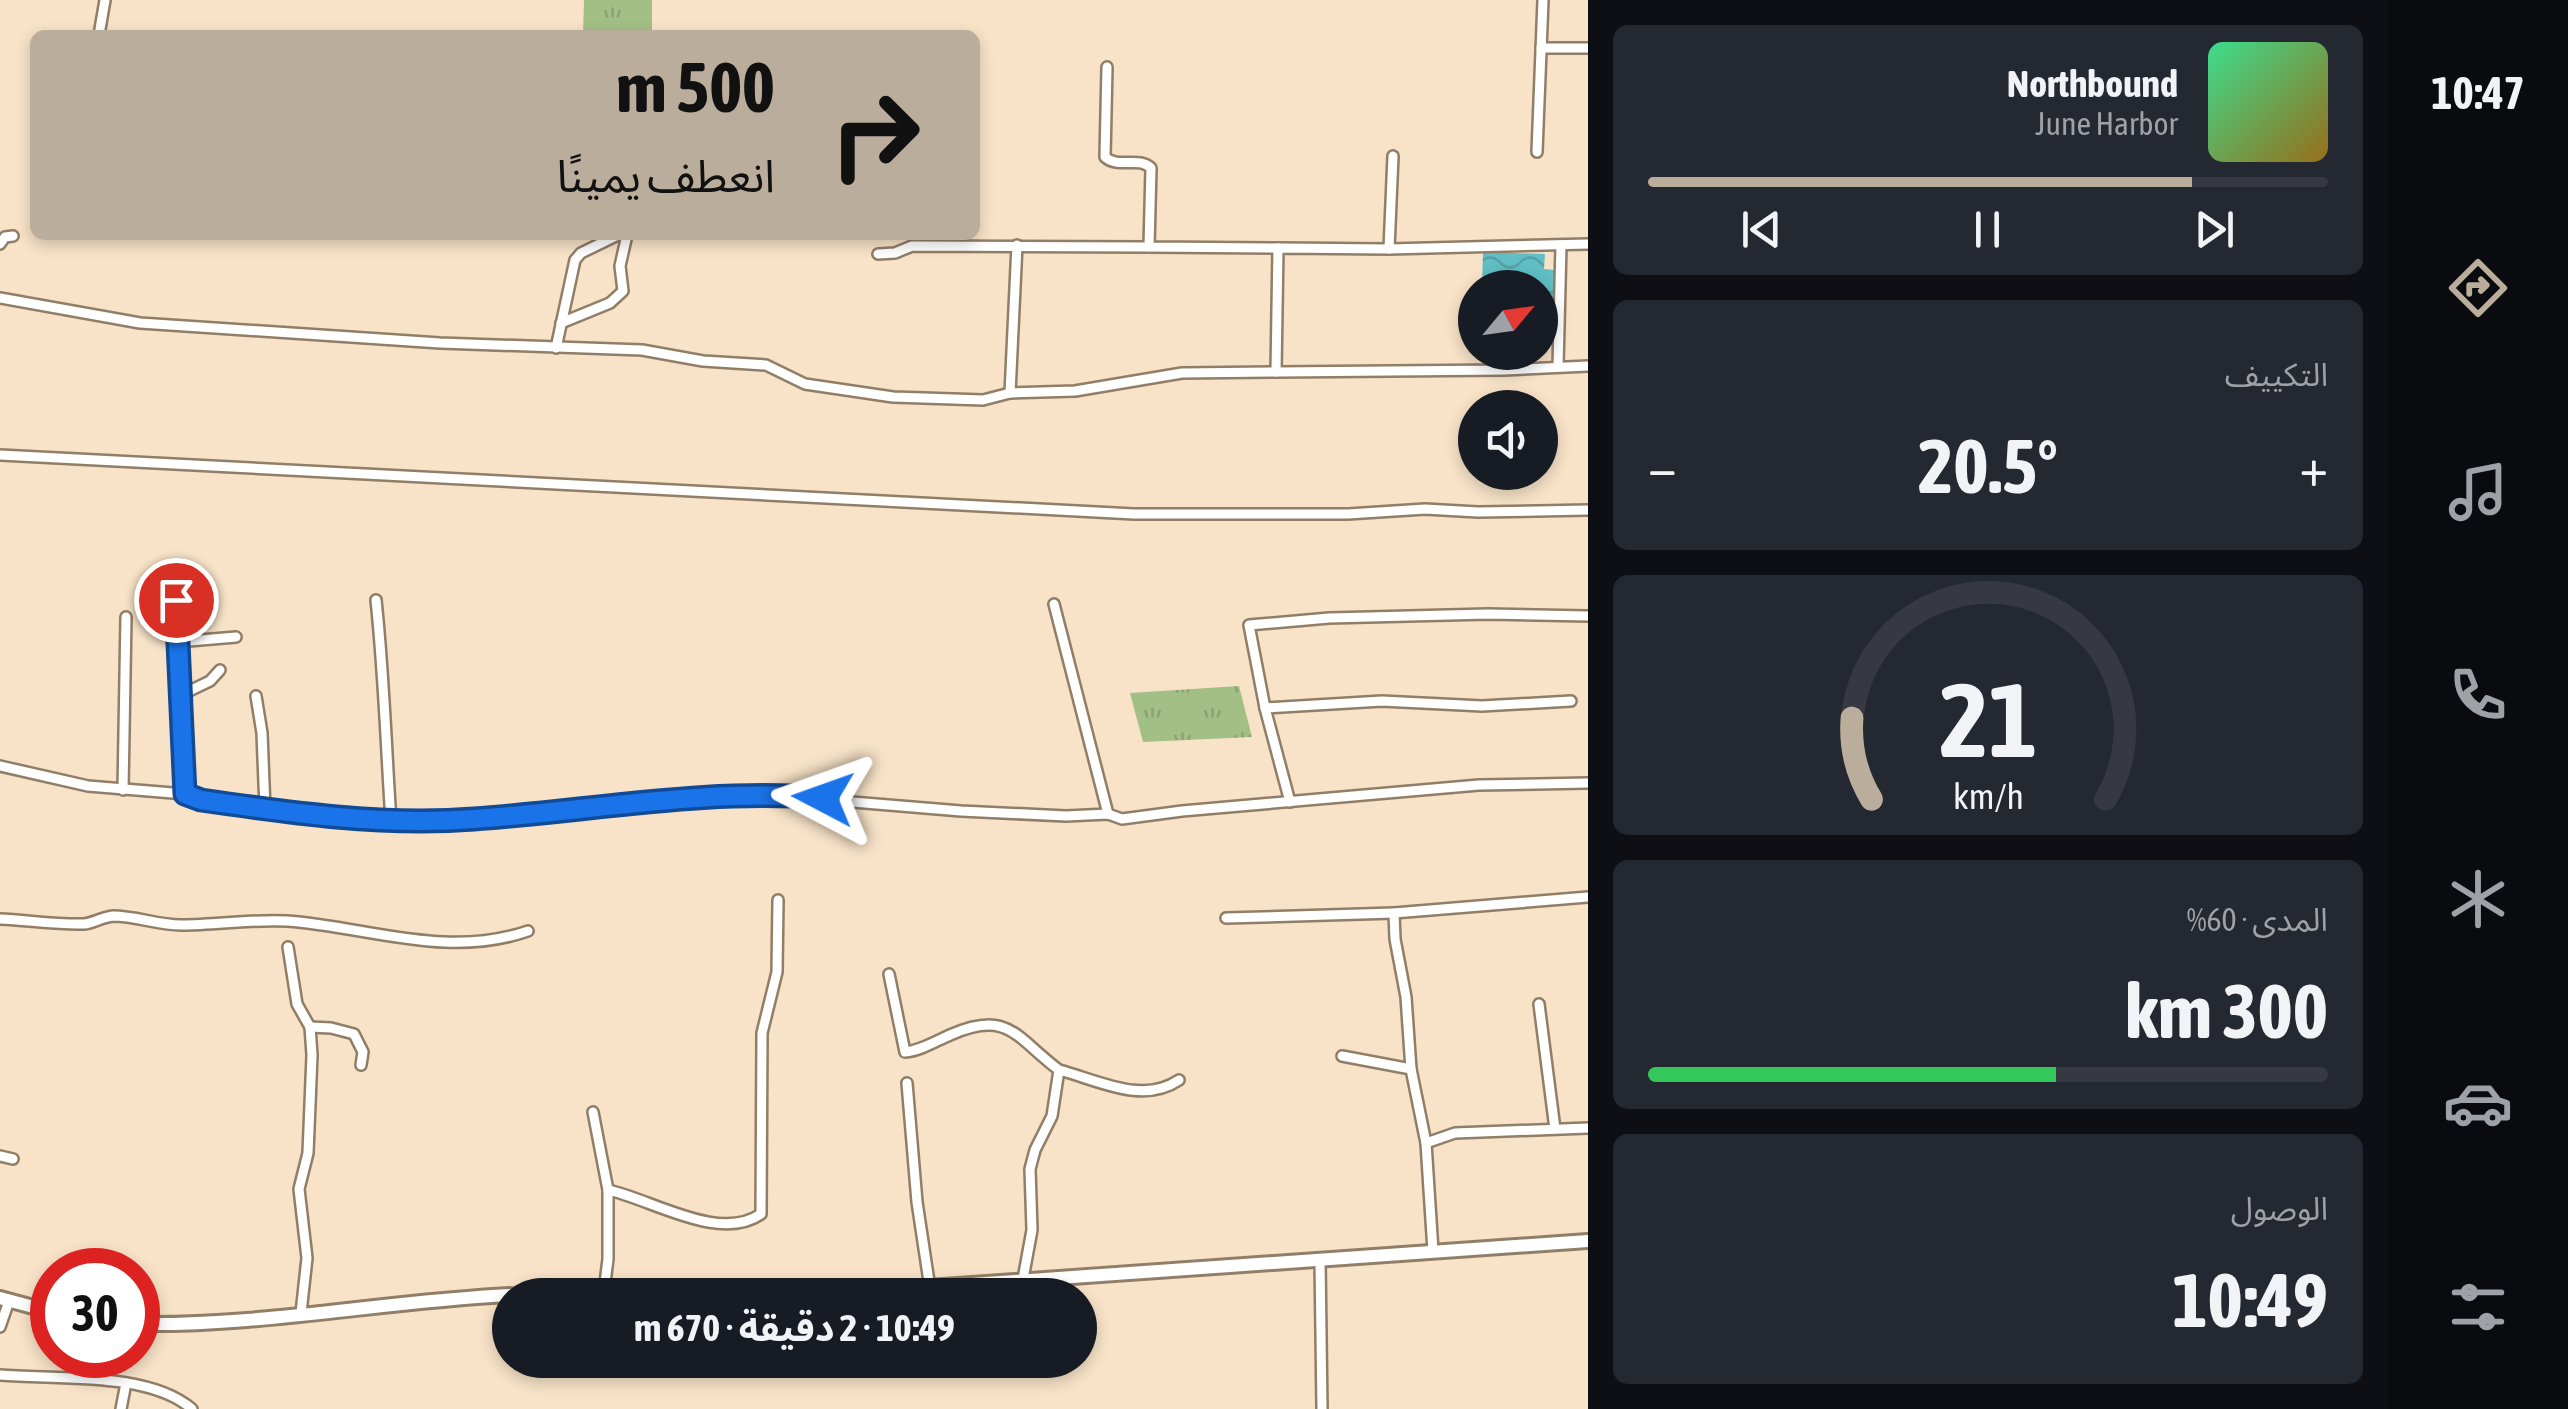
<!DOCTYPE html>
<html lang="ar">
<meta charset="utf-8">
<style>
:root{--surface:#171b24;--page:#242831;--text:#f1f3f6;--muted:#9ea1a6;--line:#363941;--accent:#bbad9c}
body{margin:0;font-family:"Asap Condensed","Noto Sans Arabic",sans-serif;background:var(--page);color:var(--text);direction:rtl;height:100vh;display:flex;flex-direction:column;font-size:38px;white-space:nowrap}
*{box-sizing:border-box;margin:0}
p{font-size:32px;color:var(--muted)}
.icon{flex:none;width:55px;height:55px;fill:none;stroke:currentColor;stroke-width:2;stroke-linecap:round;stroke-linejoin:round}
.map{position:relative;flex:1;overflow:hidden;direction:ltr}
.panel{display:flex;flex-direction:column;gap:25px;padding:25px;background:#0d0f14;width:800px}
.panel>*{flex:none}
.guide{position:absolute;left:30px;top:30px;width:950px;height:210px;border-radius:15px;box-shadow:0 5px 15px #0003;direction:rtl;background:#bbad9c;color:#111;overflow:hidden}
.needle{width:65px;rotate:61deg}
.controls{position:absolute;left:1458px;top:270px;display:grid;gap:20px}
.controls a{display:grid;place-items:center;width:100px;height:100px;border-radius:50%;background:var(--surface);box-shadow:0 5px 15px #0003;font-size:50px}
.speed{position:absolute;left:30px;top:1248px;display:flex;gap:20px;font-size:50px;font-weight:700;text-align:center}
.speed>*{display:grid;place-content:center;width:130px;height:130px;border-radius:50%;background:var(--surface);box-shadow:0 5px 15px #0003;line-height:1}
.speed .limit{border:15px solid #d22;background:#fff;color:#111}
.pin{position:absolute;display:grid;place-items:center;width:85px;height:85px;color:#fff;margin:-42px;border:5px solid #fff;border-radius:50%;box-shadow:0 2px 10px #0007}
.me{position:absolute;width:110px;margin:-55px;rotate:274deg;stroke-linejoin:round;filter:drop-shadow(0 0 8px #0008)}
.turn{display:flex;align-items:center;gap:35px;height:210px;padding:0 40px;font-size:45px}
.turn .icon{width:130px;height:130px;stroke-width:2.5}
.turn b{display:block;font-size:70px;line-height:85px}
.big{font-size:75px;font-weight:700;line-height:1.1}
.panel .tile{flex:1;display:flex;flex-direction:column;justify-content:center;gap:15px;min-width:0;padding:0 35px;border-radius:15px;background:var(--page)}
.panel .dial{align-items:center;gap:0}
.dial svg{height:260px;overflow:visible;fill:none;stroke:var(--line);stroke-width:7;stroke-linecap:round;text-anchor:middle}
.dial text{fill:var(--text);stroke:none}
.song{display:flex;align-items:center;gap:30px}
.cover{width:120px;height:120px;border-radius:15px;background:linear-gradient(135deg,hsl(150 70% 55%),hsl(40 70% 35%))}
.played{height:10px;border-radius:5px;background:linear-gradient(90deg,var(--accent) 80%,var(--line) 80%)}
.keys{display:flex;justify-content:space-around;direction:ltr}
.heat{display:flex;justify-content:space-between;align-items:center;font-size:55px;direction:ltr}
.charge{height:15px;border-radius:8px;background:linear-gradient(90deg,#34c759 60%,var(--line) 0)}
.trip{position:absolute;left:492px;top:1278px;width:605px;height:100px;border-radius:50px;background:var(--surface);box-shadow:0 5px 15px #0003;font-weight:700;line-height:100px;text-align:center;direction:rtl}
main{display:flex;flex:1;min-height:0}
.dock{display:flex;flex-direction:column;width:180px;justify-content:space-around;align-items:center;background:#090b0e;color:var(--muted)}
.dock .icon{width:70px;height:70px}
.dock .selected{color:var(--accent)}
.dock b{font-size:45px;color:var(--text)}
.map>svg:first-child{display:block}
.grass{fill:url(#grass-tufts)}
.water{fill:url(#water-waves)}
.lines{fill:none;stroke-linecap:round;stroke-linejoin:round}
.street-casing{stroke:#917e66;stroke-width:14}
.secondary-casing{stroke:#917e66;stroke-width:18}
.street{stroke:#fff;stroke-width:9}
.secondary{stroke:#fff;stroke-width:12}
.route-casing{stroke:#114b97;stroke-width:25}
.route{stroke:#1a73e8;stroke-width:18}
</style>
<main>
<nav class="dock">
<b>10:47</b>
<svg class="icon selected" aria-label="directions" viewBox="0 0 24 24"><path d="M12 3l9 9-9 9-9-9zM9 14v-3h6M13 9l2 2-2 2"/></svg>
<svg class="icon" aria-label="music" viewBox="0 0 24 24"><path d="M9 18V5l10-2v13"/><circle cx="6" cy="18" r="3"/><circle cx="16" cy="16" r="3"/></svg>
<svg class="icon" aria-label="phone" viewBox="0 0 24 24"><path d="M5 4h4l2 5-3 2q2 4 5 5l2-3 5 2v4C11 20 4 13 5 4z"/></svg>
<svg class="icon" aria-label="climate" viewBox="0 0 24 24"><path d="M12 3v18M4 7l16 10M4 17L20 7"/></svg>
<svg class="icon" aria-label="car" viewBox="0 0 24 24"><path d="M5 17H2v-5l4-1 3-4h7l3 4 3 1v5h-3M9 17h6M6 11h13"/><circle cx="7" cy="17" r="2"/><circle cx="17" cy="17" r="2"/></svg>
<svg class="icon" aria-label="filters" viewBox="0 0 24 24"><path d="M4 7h16M4 17h16"/><circle cx="9" cy="7" r="2"/><circle cx="15" cy="17" r="2"/></svg>
</nav>
<section class="panel">
<div class="tile">
<div class="song"><i class="cover"></i><div><b>Northbound</b><p>June Harbor</p></div></div>
<div class="played"></div>
<div class="keys"><svg class="icon" aria-label="previous" viewBox="0 0 24 24"><path d="M18 5L8 12l10 7zM5 5v14"/></svg><svg class="icon" aria-label="pause" viewBox="0 0 24 24"><path d="M8 5v14M16 5v14"/></svg><svg class="icon" aria-label="next" viewBox="0 0 24 24"><path d="M6 5l10 7-10 7zM19 5v14"/></svg></div>
</div>
<div class="tile"><p>التكييف</p>
<div class="heat"><a>−</a><b class="big">20.5°</b><a>+</a></div>
</div>
<div class="tile dial"><svg viewBox="0 0 100 80">
<path d="M14 69A42 42 0 1 1 86 69"/>
<path d="M14 69A42 42 0 0 1 8 44" stroke="#bbad9c"/>
<text x="50" y="56" font-size="32" font-weight="700">21</text>
<text x="50" y="72" font-size="11">km/h</text>
</svg></div>
<div class="tile"><p>المدى · 60%</p><b class="big">300 km</b><div class="charge"></div></div>
<div class="tile"><p>الوصول</p><b class="big">10:49</b></div>
</section>
<div class="map">
<svg width="1588" height="1409" viewBox="0 0 1588 1409">
<defs>
<pattern id="grass-tufts" width="24" height="20" patternUnits="userSpaceOnUse" patternTransform="scale(2.5)"><rect width="24" height="20" fill="#a2bf85"/><path d="M3 7l-1-3M5 7V3M7 7l1-3M15 17l-1-3M17 17v-4M19 17l1-3" fill="none" stroke="#8ba372"/></pattern>
<pattern id="water-waves" width="16" height="10" patternUnits="userSpaceOnUse" patternTransform="scale(2.5)"><rect width="16" height="10" fill="#61bec5"/><path d="M0 5q4-4 8 0t8 0" fill="none" stroke="#54a2a8"/></pattern>
</defs>
<rect width="100%" height="100%" fill="#f8e3c8"/>
<!-- grass -->
<g class="grass">
<path d="M 584,0 L 652,0 L 652,35 L 583,35 Z"/>
<path d="M 1239,686 L 1252,737 L 1143,742 L 1130,693 Z"/>
</g>
<!-- water -->
<path class="water" d="M 1483,252 L 1545,254 L 1544,269 L 1554,270 L 1553,325 L 1540,325 L 1540,288 L 1482,287 Z"/>
<g class="lines">
<defs>
<g id="street">
<path d="M 99,35 L 105,0"/>
<path d="M 1541,48 L 1588,48"/>
<path d="M 1107,67 L 1105,157 C 1118,169 1139,156 1151,168 L 1149,247 L 1278,248"/>
<path d="M 1537,152 L 1543,0"/>
<path d="M 1393,156 L 1389,249 L 1588,244"/>
<path d="M 0,244 L 5,237 L 13,236"/>
<path d="M 1389,249 L 1278,248 L 1276,372 L 1504,370 L 1588,366"/>
<path d="M 878,254 L 895,253 L 912,246 L 1149,247"/>
<path d="M 0,298 L 140,323 L 440,343 L 642,350 L 703,361 L 766,365 L 805,384 L 893,397 L 983,400 L 1010,393 L 1075,391 L 1182,373 L 1276,372"/>
<path d="M 561,323 L 610,303 L 623,291 L 620,266 L 627,235"/>
<path d="M 556,348 L 575,260 L 581,253 L 618,235"/>
<path d="M 1558,366 L 1561,245"/>
<path d="M 1010,393 L 1017,245"/>
<path d="M 0,455 L 1134,514 L 1348,514 L 1425,509 L 1478,512 L 1588,510"/>
<path d="M 176,600 L 185,794"/>
<path d="M 376,600 C 384,674 386,747 391,821"/>
<path d="M 1054,604 L 1108,814"/>
<path d="M 177,642 L 236,637"/>
<path d="M 181,695 L 210,681 L 220,670"/>
<path d="M 256,696 L 262,733 L 265,809"/>
<path d="M 1571,701 L 1482,706 L 1382,701 L 1265,708 L 1249,625 L 1329,618 L 1488,614 L 1588,616"/>
<path d="M 1265,708 L 1290,802"/>
<path d="M 0,766 L 88,786 L 185,794 L 201,800 L 276,811 L 391,821 L 472,819 L 757,794 L 961,811 L 1066,816 L 1108,814 L 1122,819 L 1182,811 L 1479,785 L 1588,783"/>
<path d="M 123,790 L 126,617"/>
<path d="M 1226,918 L 1394,913"/>
<path d="M 0,919 C 26,920 58,925 84,924 C 94,923 102,917 113,916 C 136,916 158,925 181,925 C 217,925 251,919 287,921 C 369,927 447,959 528,931"/>
<path d="M 288,947 L 297,1004 L 310,1027 L 312,1055 L 308,1153 L 299,1189 L 307,1258 L 301,1313"/>
<path d="M 889,974 L 905,1052 C 920,1051 936,1041 950,1035 C 1009,1009 1016,1038 1059,1070"/>
<path d="M 1539,1004 L 1555,1129"/>
<path d="M 310,1027 L 331,1028 L 354,1034 L 363,1052 L 361,1065"/>
<path d="M 1342,1056 L 1411,1069 L 1426,1143 L 1433,1251"/>
<path d="M 1411,1069 L 1406,997 L 1395,939 L 1394,913 L 1588,897"/>
<path d="M 907,1083 L 917,1202 L 931,1295"/>
<path d="M 593,1112 L 608,1190 L 608,1259 L 604,1291"/>
<path d="M 1426,1143 L 1455,1133 L 1588,1128"/>
<path d="M 0,1156 L 13,1159"/>
<path d="M 608,1190 C 651,1199 719,1243 761,1214 L 762,1033 L 777,972 L 778,900"/>
<path d="M 1320,1260 L 1322,1409"/>
<path d="M 1023,1279 L 1032,1230 L 1030,1169 L 1035,1150 L 1052,1116 L 1059,1070 C 1098,1080 1142,1105 1179,1080"/>
<path d="M 0,1327 L 9,1301"/>
<path d="M 0,1375 C 56,1380 148,1371 192,1409"/>
<path d="M 121,1409 L 126,1383"/>
</g>
<g id="secondary">
<path d="M 518,1295 L 929,1287 L 1588,1241"/>
<path d="M 0,1298 L 52,1312"/>
<path d="M 138,1324 C 262,1326 386,1301 510,1295"/>
</g>
</defs>
<!-- street casing -->
<use href="#street" class="street-casing"/>
<!-- secondary casing -->
<use href="#secondary" class="secondary-casing"/>
<!-- street -->
<use href="#street" class="street"/>
<!-- secondary -->
<use href="#secondary" class="secondary"/>
</g>
<g class="lines">
<defs>
<path id="route" d="M 176,600 L 185,794 L 201,800 C 291,813 382,826 474,819 C 589,811 709,788 823,798"/>
</defs>
<!-- route casing -->
<use href="#route" class="route-casing"/>
<!-- route -->
<use href="#route" class="route"/>
</g>
</svg>
<div class="controls">
<a><svg class="needle" viewBox="-14 -14 28 28"><path d="M0-13l5 13h-10z" fill="#e53935"/><path d="M0 13l5-13h-10z" fill="#9ea1a6"/></svg></a>
<a><svg class="icon" aria-label="sound" viewBox="0 0 24 24"><path d="M4 9h4l5-4v14l-5-4H4zM17 9q2 3 0 6"/></svg></a>
</div>
<div class="speed"><div class="limit">30</div></div>
<div class="pin" style="left:176px;top:600px;background:#d93025"><svg class="icon" aria-label="arrive" viewBox="0 0 24 24"><path d="M6 21V4h12l-3 4 3 4H6"/></svg></div>
<svg class="me" style="left:823px;top:798px" viewBox="-20 -20 40 40"><path d="M0-17L14 15 0 8-14 15z" fill="#1a73e8" stroke="#fff" stroke-width="4"/></svg>
<div class="trip">10:49 · 2 دقيقة · 670 m</div>
<div class="guide">
<div class="turn"><svg class="icon" aria-label="right" viewBox="0 0 24 24"><path d="M7 20v-9h11M14 6l5 5-5 5"/></svg><div><b>500 m</b>انعطف يمينًا</div></div>
</div>
</div>
</main>
